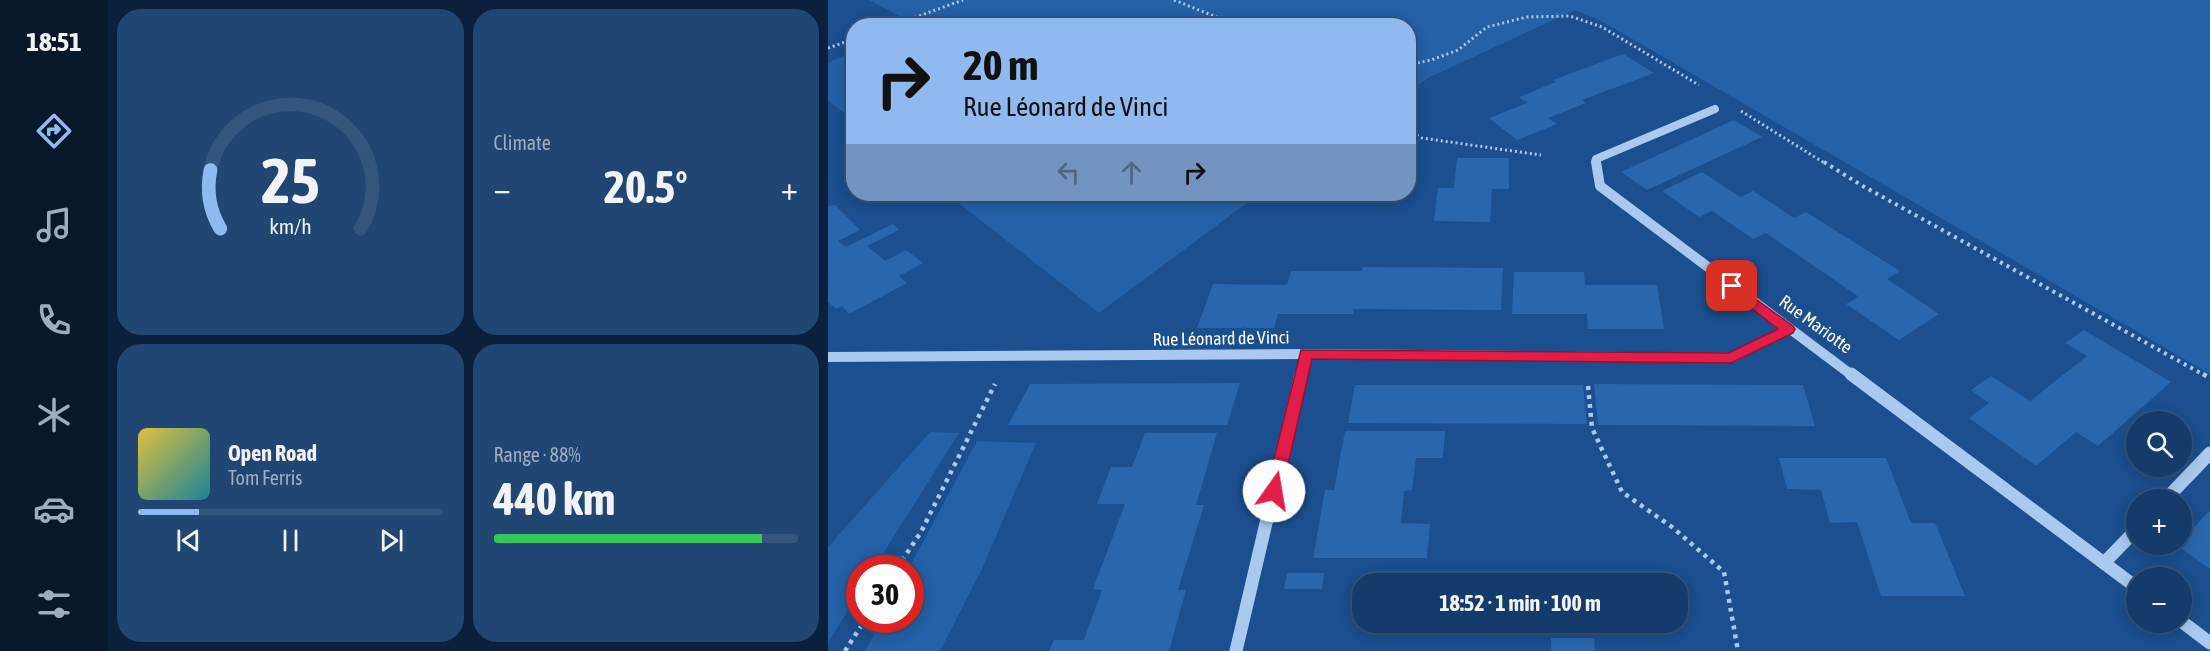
<!DOCTYPE html>
<meta charset="utf-8">
<style>
:root{--surface:#143b6b;--page:#214673;--text:#f1f3f6;--muted:#9dadc1;--line:#33557e;--accent:#90b9f0}
body{margin:0;font-family:"Asap Condensed",sans-serif;background:var(--page);color:var(--text);height:100vh;display:flex;flex-direction:column;font-size:22px;white-space:nowrap}
*{box-sizing:border-box;margin:0}
p{font-size:20px;color:var(--muted)}
.icon{flex:none;width:33px;height:33px;fill:none;stroke:currentColor;stroke-width:2;stroke-linecap:round;stroke-linejoin:round}
.map{position:relative;flex:1;overflow:hidden}
.side{display:flex;flex-direction:column;gap:9px;padding:9px;background:#0b203b;width:720px}
.side>*{flex:none}
.hud{position:absolute;left:18px;top:18px;width:570px;height:183px;border-radius:24px;box-shadow:0 3px 15px #0003,0 0 0 2px var(--line);background:#90b9f0;color:#111;overflow:hidden}
.fabs{position:absolute;left:1298px;top:411px;display:grid;gap:12px}
.fabs a{display:grid;place-items:center;width:66px;height:66px;border-radius:50%;background:var(--surface);box-shadow:0 3px 15px #0003,0 0 0 2px var(--line);font-size:30px}
.speed{position:absolute;left:18px;top:555px;display:flex;gap:12px;font-size:30px;font-weight:700;text-align:center}
.speed>*{display:grid;place-content:center;width:78px;height:78px;border-radius:50%;background:var(--surface);box-shadow:0 3px 15px #0003,0 0 0 2px var(--line);line-height:1}
.speed .limit{border:9px solid #d22;background:#fff;color:#111}
.pin{position:absolute;display:grid;place-items:center;width:51px;height:51px;color:#fff;margin:-26px;border-radius:12px;box-shadow:0 3px 9px #0006}
.me{position:absolute;width:66px;margin:-33px;rotate:13deg;stroke-linejoin:round;filter:drop-shadow(0 0 4px #0008)}
.turn{display:flex;align-items:center;gap:21px;height:126px;padding:0 18px;font-size:27px}
.turn .icon{width:78px;height:78px;stroke-width:2.5}
.turn b{display:block;font-size:42px;line-height:51px}
.lanes{display:flex;align-items:center;height:57px;padding:0 18px;background:#0003;justify-content:center;gap:30px;direction:ltr}
.lanes .off{opacity:.35}
.big{font-size:45px;font-weight:700;line-height:1.1}
.side .card{flex:1;display:flex;flex-direction:column;justify-content:center;gap:9px;min-width:0;padding:0 21px;border-radius:24px;background:var(--page)}
.side .dial{align-items:center;gap:0}
.dial svg{height:156px;overflow:visible;fill:none;stroke:var(--line);stroke-width:7;stroke-linecap:round;text-anchor:middle}
.dial text{fill:var(--text);stroke:none}
.song{display:flex;align-items:center;gap:18px}
.cover{width:72px;height:72px;border-radius:9px;background:linear-gradient(135deg,hsl(50 70% 55%),hsl(190 70% 35%))}
.played{height:6px;border-radius:3px;background:linear-gradient(90deg,var(--accent) 20%,var(--line) 20%)}
.keys{display:flex;justify-content:space-around;direction:ltr}
.heat{display:flex;justify-content:space-between;align-items:center;font-size:33px;direction:ltr}
.charge{height:9px;border-radius:4px;background:linear-gradient(90deg,#34c759 88%,var(--line) 0)}
.side .tiles{flex:1;display:grid;gap:9px;grid-template-columns:repeat(2,1fr)}
.trip{position:absolute;left:524px;top:573px;width:336px;height:60px;border-radius:24px;background:var(--surface);box-shadow:0 3px 15px #0003,0 0 0 2px var(--line);font-weight:700;line-height:60px;text-align:center}
main{display:flex;flex:1;min-height:0}
.dock{display:flex;flex-direction:column;width:108px;justify-content:space-around;align-items:center;background:#08182b;color:var(--muted)}
.dock .icon{width:42px;height:42px}
.dock .on{color:var(--accent)}
.dock b{font-size:27px;color:var(--text)}
.map>svg:first-child{display:block}
.green{fill:#2461a8}
.building{fill:#2a66ad}
.lines{fill:none;stroke-linecap:round;stroke-linejoin:round}
.path-far2{stroke:#a9c9ee;stroke-width:3;stroke-dasharray:2 3;stroke-linecap:butt}
.path-far1{stroke:#a9c9ee;stroke-width:4;stroke-dasharray:3 4.5;stroke-linecap:butt}
.path{stroke:#a9c9ee;stroke-width:4.5;stroke-dasharray:4 5;stroke-linecap:butt}
.minor-far2{stroke:#a9c9ee;stroke-width:8}
.minor-far1{stroke:#a9c9ee;stroke-width:10}
.minor{stroke:#a9c9ee;stroke-width:13}
.route{fill:#e11d48;stroke:#92132f;stroke-width:1.5}
.labels{text-anchor:middle;dominant-baseline:central;stroke-width:6;stroke-linejoin:round;paint-order:stroke}
.street-label{font-size:18px;fill:#fff;stroke:#1b4f8f}
</style>
<main>
<nav class="dock">
<b>18:51</b>
<svg class="icon on" aria-label="directions" viewBox="0 0 24 24"><path d="M12 3l9 9-9 9-9-9zM9 14v-3h6M13 9l2 2-2 2"/></svg>
<svg class="icon" aria-label="music" viewBox="0 0 24 24"><path d="M9 18V5l10-2v13"/><circle cx="6" cy="18" r="3"/><circle cx="16" cy="16" r="3"/></svg>
<svg class="icon" aria-label="phone" viewBox="0 0 24 24"><path d="M5 4h4l2 5-3 2q2 4 5 5l2-3 5 2v4C11 20 4 13 5 4z"/></svg>
<svg class="icon" aria-label="climate" viewBox="0 0 24 24"><path d="M12 3v18M4 7l16 10M4 17L20 7"/></svg>
<svg class="icon" aria-label="car" viewBox="0 0 24 24"><path d="M5 17H2v-5l4-1 3-4h7l3 4 3 1v5h-3M9 17h6M6 11h13"/><circle cx="7" cy="17" r="2"/><circle cx="17" cy="17" r="2"/></svg>
<svg class="icon" aria-label="filters" viewBox="0 0 24 24"><path d="M4 7h16M4 17h16"/><circle cx="9" cy="7" r="2"/><circle cx="15" cy="17" r="2"/></svg>
</nav>
<section class="side">
<div class="tiles">
<div class="card dial"><svg viewBox="0 0 100 80">
<path d="M14 69A42 42 0 1 1 86 69"/>
<path d="M14 69A42 42 0 0 1 9 39" stroke="#90b9f0"/>
<text x="50" y="56" font-size="32" font-weight="700">25</text>
<text x="50" y="72" font-size="11">km/h</text>
</svg></div>
<div class="card"><p>Climate</p>
<div class="heat"><a>−</a><b class="big">20.5°</b><a>+</a></div>
</div>
<div class="card">
<div class="song"><i class="cover"></i><div><b>Open Road</b><p>Tom Ferris</p></div></div>
<div class="played"></div>
<div class="keys"><svg class="icon" aria-label="previous" viewBox="0 0 24 24"><path d="M18 5L8 12l10 7zM5 5v14"/></svg><svg class="icon" aria-label="pause" viewBox="0 0 24 24"><path d="M8 5v14M16 5v14"/></svg><svg class="icon" aria-label="next" viewBox="0 0 24 24"><path d="M6 5l10 7-10 7zM19 5v14"/></svg></div>
</div>
<div class="card"><p>Range · 88%</p><b class="big">440 km</b><div class="charge"></div></div>
</div>
</section>
<div class="map">
<svg width="1382" height="651" viewBox="0 0 1382 651">
<rect width="100%" height="100%" fill="#1b4f8f"/>
<!-- green -->
<g class="green">
<path d="M 41,0 L 1382,0 L 1382,374 L 775,22 L 747,10 L 600,78 L 581,91 L 580,26 L 90,26 Z"/>
<path d="M 25,52 L 25,120 L 0,100 L 0,63 Z"/>
<path d="M 119,194 L 431,194 L 271,313 Z"/>
<path d="M 102,432 L 131,433 L 46,568 L 32,568 L 31,592 L 0,643 L 0,547 Z"/>
<path d="M 149,441 L 208,443 L 154,569 L 112,651 L 37,651 L 54,620 L 82,620 L 81,568 Z"/>
</g>
<!-- building -->
<g class="building">
<path d="M 795,54 L 826,73 L 754,100 L 758,103 L 720,118 L 729,124 L 689,140 L 661,118 L 699,103 L 691,97 L 728,82 L 725,80 Z"/>
<path d="M 906,120 L 934,137 L 819,190 L 793,172 Z"/>
<path d="M 629,158 L 681,158 L 681,189 L 664,189 L 662,222 L 606,221 L 610,188 L 626,188 Z"/>
<path d="M 874,172 L 912,197 L 925,191 L 966,218 L 978,212 L 1072,271 L 1059,279 L 1111,314 L 1071,340 L 1018,304 L 1031,297 L 938,233 L 925,239 L 884,211 L 871,217 L 834,191 Z"/>
<path d="M 7,205 L 32,230 L 10,241 L 18,247 L 65,224 L 71,230 L 39,246 L 57,261 L 78,250 L 95,263 L 71,276 L 79,283 L 21,314 L 14,306 L 8,309 L 0,302 L 0,206 Z"/>
<path d="M 535,267 L 675,268 L 673,310 L 526,309 L 525,314 L 450,314 L 446,328 L 369,328 L 385,284 L 459,285 L 463,271 L 534,271 Z"/>
<path d="M 686,272 L 756,272 L 757,285 L 829,285 L 836,329 L 760,329 L 759,314 L 684,314 Z"/>
<path d="M 1256,330 L 1343,382 L 1270,446 L 1248,432 L 1208,466 L 1141,418 L 1161,403 L 1143,390 L 1163,376 L 1202,401 L 1259,356 L 1237,343 Z"/>
<path d="M 412,383 L 399,425 L 180,425 L 202,384 Z"/>
<path d="M 766,384 L 975,385 L 987,426 L 770,425 Z"/>
<path d="M 527,385 L 755,385 L 759,424 L 520,423 Z"/>
<path d="M 517,431 L 617,431 L 615,458 L 588,458 L 584,490 L 576,491 L 573,523 L 602,524 L 599,558 L 485,558 L 497,490 L 506,490 Z"/>
<path d="M 317,433 L 389,433 L 368,505 L 376,505 L 350,590 L 358,590 L 341,651 L 221,651 L 226,640 L 256,640 L 274,590 L 265,589 L 297,504 L 269,504 L 283,467 L 304,467 Z"/>
<path d="M 951,458 L 1058,458 L 1083,523 L 1107,523 L 1137,596 L 1053,596 L 1029,522 L 1002,523 L 993,490 L 959,489 Z"/>
<path d="M 1382,510 L 1382,569 L 1347,544 L 1353,544 L 1353,541 Z"/>
<path d="M 582,572 L 662,572 L 662,584 L 580,584 Z"/>
<path d="M 459,573 L 496,573 L 494,589 L 456,589 Z"/>
<path d="M 723,638 L 766,638 L 767,651 L 723,651 Z"/>
</g>
<g class="lines">
<!-- path-far2 -->
<g class="path-far2">
<path d="M 346,0 L 411,26"/>
<path d="M 63,26 L 135,0"/>
<path d="M 0,48 L 26,39"/>
<path d="M 580,65 L 603,60 L 630,50 L 659,27 L 699,17 L 742,16 L 774,27 L 871,85"/>
<path d="M 913,111 L 998,164"/>
<path d="M 580,130 L 594,138 L 713,155"/>
</g>
<!-- path-far1 -->
<path class="path-far1" d="M 996,162 L 1033,185 L 1378,376"/>
<!-- path -->
<g class="path">
<path d="M 1375,374 L 1382,378"/>
<path d="M 760,386 L 764,428 L 794,492 L 844,527 L 896,572 L 910,651"/>
<path d="M 69,568 L 93,532 L 167,384"/>
<path d="M 17,651 L 37,620"/>
</g>
<!-- minor-far2 -->
<path class="minor-far2" d="M 769,164 L 768,159 L 887,109"/>
<!-- minor-far1 -->
<g class="minor-far1">
<path d="M 768,162 L 772,186 L 1025,376"/>
<path d="M 0,357 L 478,354 L 903,358 L 960,329"/>
<path d="M 473,376 L 478,354"/>
</g>
<!-- minor -->
<g class="minor">
<path d="M 1023,374 L 1308,587"/>
<path d="M 1337,500 L 1382,453"/>
<path d="M 1276,563 L 1308,530"/>
<path d="M 1353,621 L 1382,643"/>
<path d="M 408,651 L 473,374"/>
</g>
</g>
<!-- route -->
<path class="route" d="M 904,282 L 965,326 L 967,329 L 965,333 L 903,363 L 484,359 L 454,491 L 451,496 L 446,498 L 440,496 L 438,491 L 473,350 L 901,353 L 950,329 L 899,289 L 897,286 L 899,283 Z"/>
<g class="labels">
<!-- street labels -->
<g class="street-label">
<text transform="translate(988 324) rotate(36)">Rue Mariotte</text>
<text transform="translate(393 338) rotate(-1)">Rue Léonard de Vinci</text>
</g>
</g>
</svg>
<div class="fabs">
<a><svg class="icon" aria-label="search" viewBox="0 0 24 24"><circle cx="10" cy="10" r="6"/><path d="M15 15l6 6"/></svg></a>
<a>+</a>
<a>−</a>
</div>
<div class="speed"><div class="limit">30</div></div>
<div class="pin" style="left:904px;top:286px;background:#d93025"><svg class="icon" aria-label="arrive" viewBox="0 0 24 24"><path d="M6 21V4h12l-3 4 3 4H6"/></svg></div>
<svg class="me" style="left:446px;top:491px" viewBox="-20 -20 40 40"><circle r="19" fill="#fff"/><path d="M0-13L10 11 0 6-10 11z" fill="#e11d48"/></svg>
<div class="trip">18:52 · 1 min · 100 m</div>
<div class="hud">
<div class="turn"><svg class="icon" aria-label="right" viewBox="0 0 24 24"><path d="M7 20v-9h11M14 6l5 5-5 5"/></svg><div><b>20 m</b>Rue Léonard de Vinci</div></div>
<div class="lanes"><svg class="icon off" aria-label="left" viewBox="0 0 24 24"><path d="M17 20v-9H6M10 6l-5 5 5 5"/></svg><svg class="icon off" aria-label="ahead" viewBox="0 0 24 24"><path d="M12 20V5M6 11l6-6 6 6"/></svg><svg class="icon" aria-label="right" viewBox="0 0 24 24"><path d="M7 20v-9h11M14 6l5 5-5 5"/></svg></div>
</div>
</div>
</main>
